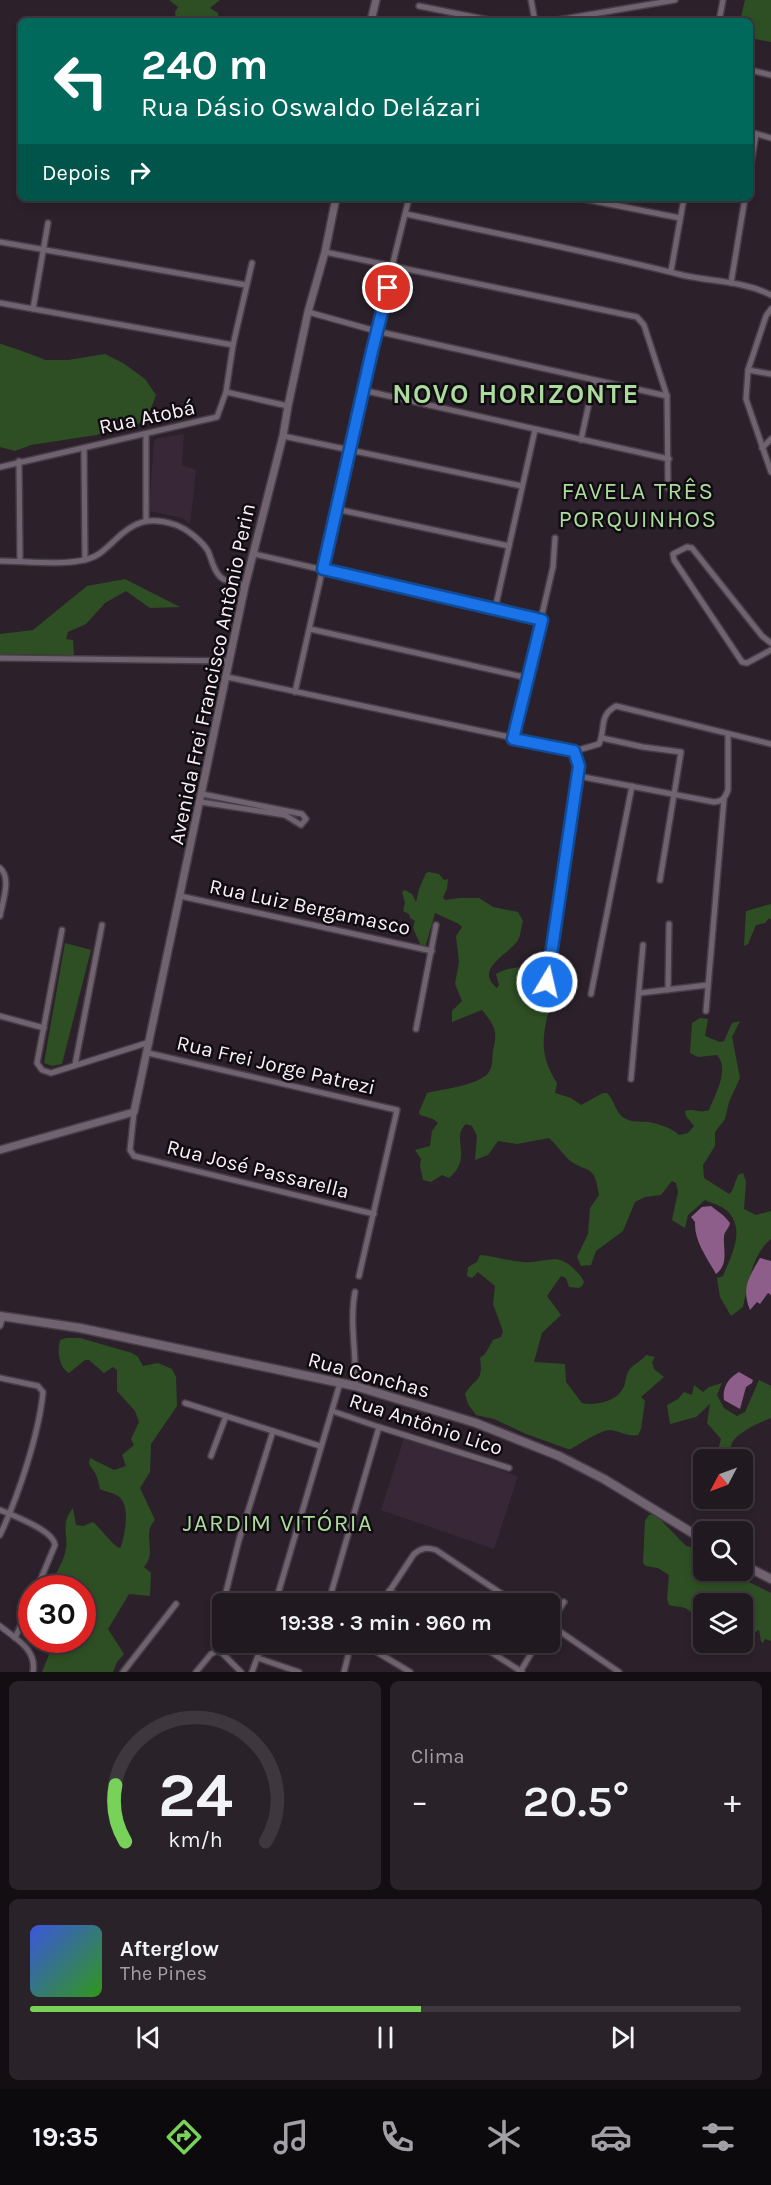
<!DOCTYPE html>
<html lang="pt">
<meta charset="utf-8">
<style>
:root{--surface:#211920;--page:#292229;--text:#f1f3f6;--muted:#a2a0a5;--line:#3e383e;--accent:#78d259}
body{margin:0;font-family:Karla,sans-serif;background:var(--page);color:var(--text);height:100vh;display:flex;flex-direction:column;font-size:22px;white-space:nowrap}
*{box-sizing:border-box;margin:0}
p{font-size:20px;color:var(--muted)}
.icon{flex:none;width:33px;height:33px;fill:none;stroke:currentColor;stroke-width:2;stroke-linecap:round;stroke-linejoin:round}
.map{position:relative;height:1672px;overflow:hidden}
.sheet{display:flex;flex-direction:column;gap:9px;padding:9px;background:#120e12;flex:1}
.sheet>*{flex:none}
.top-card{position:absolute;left:18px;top:18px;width:735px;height:183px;border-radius:9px;box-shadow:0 3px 9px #0003,0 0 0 2px var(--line);background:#00695c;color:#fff;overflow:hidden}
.needle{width:39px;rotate:229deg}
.controls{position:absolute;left:693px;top:1449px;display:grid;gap:12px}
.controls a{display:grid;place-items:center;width:60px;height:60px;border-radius:9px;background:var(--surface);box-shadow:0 3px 9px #0003,0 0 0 2px var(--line);font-size:30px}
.speed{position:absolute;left:18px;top:1575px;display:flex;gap:12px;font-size:30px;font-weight:700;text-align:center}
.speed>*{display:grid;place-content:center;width:78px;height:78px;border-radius:50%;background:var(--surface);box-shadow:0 3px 9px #0003,0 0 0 2px var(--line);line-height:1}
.speed .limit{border:9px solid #d22;background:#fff;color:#111}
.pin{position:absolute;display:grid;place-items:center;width:51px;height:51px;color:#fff;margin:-26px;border:3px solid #fff;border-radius:50%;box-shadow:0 2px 6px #0007}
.me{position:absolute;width:66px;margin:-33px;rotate:9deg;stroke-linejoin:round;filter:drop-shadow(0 0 4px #0008)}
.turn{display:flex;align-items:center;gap:21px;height:126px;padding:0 24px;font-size:27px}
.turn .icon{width:78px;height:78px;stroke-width:2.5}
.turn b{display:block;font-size:42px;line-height:51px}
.then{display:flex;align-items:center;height:57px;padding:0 24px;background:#0003;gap:12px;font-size:22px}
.big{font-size:45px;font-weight:600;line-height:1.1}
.sheet .tile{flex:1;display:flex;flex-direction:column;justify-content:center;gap:9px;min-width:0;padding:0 21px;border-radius:9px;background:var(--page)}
.sheet .dial{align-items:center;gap:0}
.dial svg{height:156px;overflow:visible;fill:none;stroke:var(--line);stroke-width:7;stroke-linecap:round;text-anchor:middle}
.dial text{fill:var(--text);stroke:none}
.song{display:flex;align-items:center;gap:18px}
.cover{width:72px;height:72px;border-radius:9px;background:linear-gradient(135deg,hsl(230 70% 55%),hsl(110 70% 35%))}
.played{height:6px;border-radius:3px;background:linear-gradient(90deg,var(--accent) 55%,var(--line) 55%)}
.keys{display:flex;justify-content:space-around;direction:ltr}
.heat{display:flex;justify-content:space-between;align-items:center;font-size:33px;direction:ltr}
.sheet .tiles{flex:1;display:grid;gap:9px;grid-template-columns:1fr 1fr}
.tile:last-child{grid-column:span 2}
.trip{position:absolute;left:212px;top:1593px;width:348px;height:60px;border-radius:9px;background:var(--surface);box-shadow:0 3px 9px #0003,0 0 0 2px var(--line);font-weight:600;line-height:60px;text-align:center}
.tab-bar{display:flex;height:96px;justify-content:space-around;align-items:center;background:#0d0a0d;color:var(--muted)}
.tab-bar .icon{width:42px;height:42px}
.tab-bar .selected{color:var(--accent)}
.tab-bar b{font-size:27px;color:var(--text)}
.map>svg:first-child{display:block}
.built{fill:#382837}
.green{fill:#2e4f23}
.water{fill:#8c5e89}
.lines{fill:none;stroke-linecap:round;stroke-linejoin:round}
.minor-casing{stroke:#463d45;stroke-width:8}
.tertiary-casing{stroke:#463d45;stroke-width:10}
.secondary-casing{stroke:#463d45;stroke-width:11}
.minor{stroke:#70636f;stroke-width:5}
.tertiary{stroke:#70636f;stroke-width:7}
.secondary{stroke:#70636f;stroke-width:8}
.route-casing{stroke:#114b97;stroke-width:15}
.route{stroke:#1a73e8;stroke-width:10}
.labels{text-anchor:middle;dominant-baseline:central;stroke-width:5;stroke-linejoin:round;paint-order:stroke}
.street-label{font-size:21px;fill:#f8f1f7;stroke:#110c11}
.quarter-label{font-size:24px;letter-spacing:1.5px;fill:#acdc9d;stroke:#110c11}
.district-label{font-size:27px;font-weight:bold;letter-spacing:1.5px;fill:#acdc9d;stroke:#110c11}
</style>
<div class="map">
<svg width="771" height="1672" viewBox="0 0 771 1672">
<rect width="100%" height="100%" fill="#2c212b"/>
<!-- built -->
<g class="built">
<path d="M 184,434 L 182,465 L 196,470 L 190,524 L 182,518 L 149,511 L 154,442 L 158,438 Z"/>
<path d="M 404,1438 L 518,1476 L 494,1549 L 381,1510 Z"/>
</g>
<!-- green -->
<g class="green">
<path d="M 169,0 L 220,0 L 210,8 L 218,13 L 219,21 L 176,21 L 175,12 L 178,7 Z"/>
<path d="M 745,0 L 771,0 L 771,42 L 750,38 L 750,21 L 740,21 Z"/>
<path d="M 0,344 C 3,344 42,358 45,360 L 68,360 L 105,354 L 123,363 L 145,379 L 156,395 L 150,411 L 140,423 L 96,435 L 31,445 L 15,451 L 0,447 Z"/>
<path d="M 125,579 L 180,607 L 150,608 L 126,591 L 105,603 L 86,624 L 68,632 L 66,639 L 73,640 L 74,655 L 0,654 L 0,634 L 33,630 L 87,586 Z"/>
<path d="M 429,872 L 439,874 L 444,880 L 448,879 L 447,889 L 443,897 L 445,900 L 460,898 L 479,898 L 493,907 L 518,912 L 523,921 C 521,927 521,935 518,940 C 509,955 473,968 497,988 L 499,985 L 496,974 C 510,966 524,966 540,968 L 536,985 L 553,992 C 545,1029 535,1049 557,1083 L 555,1093 L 571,1098 L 581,1105 L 603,1093 L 607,1093 C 615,1100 615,1114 626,1119 C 633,1123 641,1121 649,1122 C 659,1124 672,1128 679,1135 L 688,1133 L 694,1126 L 686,1116 L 685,1111 C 694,1108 699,1114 709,1110 C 715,1095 730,1069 717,1055 L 698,1057 L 690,1053 L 692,1023 L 700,1018 L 708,1019 L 705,1036 L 720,1042 L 724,1041 L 732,1023 L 740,1021 L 732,1037 L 740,1078 L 729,1102 L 725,1119 L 715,1132 L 715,1146 L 703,1165 L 704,1178 L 729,1194 L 732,1191 L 738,1175 L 743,1173 L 746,1182 L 744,1209 L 756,1215 L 771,1211 L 771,1239 C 752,1254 748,1284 743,1307 L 731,1316 L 720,1297 L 717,1278 L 723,1276 C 730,1258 745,1233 730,1214 C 724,1206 713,1204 705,1200 L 688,1215 L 685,1228 L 672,1220 L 678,1192 L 676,1183 L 672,1181 L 661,1195 L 645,1197 L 635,1202 L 623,1231 L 596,1251 L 591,1265 L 581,1266 L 577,1257 L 588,1234 L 590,1208 L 599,1195 C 594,1161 587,1175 568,1159 C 561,1152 556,1144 549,1138 L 517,1144 L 498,1141 L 488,1155 L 475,1160 L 477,1136 L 472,1126 L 466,1124 C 450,1138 474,1157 449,1178 L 442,1175 L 431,1182 L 423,1180 L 420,1166 L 421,1159 L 415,1150 L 430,1146 L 432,1131 L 438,1123 L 433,1119 L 420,1115 L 419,1112 L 427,1093 C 442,1089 484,1085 490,1070 C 493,1065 492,1057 493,1051 C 498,1031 495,1026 482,1010 L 452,1022 L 452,1011 L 462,1001 L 455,984 L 459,962 L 456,936 L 462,927 L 459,924 L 435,913 L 425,948 L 421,946 L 413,928 L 415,921 L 410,918 L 409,914 L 403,911 L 405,903 L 402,892 L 405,890 L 412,894 L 416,902 L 419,889 L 426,873 Z"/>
<path d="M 771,904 L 771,920 L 769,918 L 765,923 L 756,925 L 748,944 L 744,946 L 746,911 Z"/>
<path d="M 65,943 L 91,950 L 62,1064 L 52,1066 L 44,1063 Z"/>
<path d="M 480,1255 C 495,1256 508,1261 523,1262 C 545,1264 557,1250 576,1271 C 580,1275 582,1277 584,1282 L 582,1286 L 579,1288 L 569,1287 L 566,1278 L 561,1276 L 547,1296 L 561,1315 L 542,1333 L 534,1362 L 565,1364 L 566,1382 L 582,1403 C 594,1406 615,1402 622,1390 C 626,1385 625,1378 628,1372 C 632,1364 641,1362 646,1355 L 655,1357 L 652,1362 L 654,1369 L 664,1377 L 641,1397 L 645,1401 L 641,1429 L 638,1435 C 628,1437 620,1431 610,1430 C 601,1430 579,1444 571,1449 L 568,1449 L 526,1434 L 494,1419 L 476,1415 L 468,1404 L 465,1394 C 474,1378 484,1383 480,1358 L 485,1354 L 493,1340 L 501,1337 L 503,1331 L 493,1304 L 495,1286 L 478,1272 L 472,1278 L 467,1276 L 468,1267 L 477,1262 Z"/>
<path d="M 66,1338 L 80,1338 L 132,1353 L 138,1357 L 143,1366 L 158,1363 L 172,1369 L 176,1377 L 177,1406 L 151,1444 L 150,1472 L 140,1488 L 155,1520 C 141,1535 158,1551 144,1567 L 151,1573 L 150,1596 L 129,1594 L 108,1629 L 124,1654 L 117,1662 L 113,1672 L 42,1672 L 50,1652 L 49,1640 L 82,1640 L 82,1588 L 50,1588 C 53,1576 62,1566 65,1553 C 70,1535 59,1525 73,1508 L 76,1525 L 83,1526 L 93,1522 C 102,1530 109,1541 119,1548 L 121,1547 C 125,1534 131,1504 118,1496 C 113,1492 105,1492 100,1489 C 99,1485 98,1479 96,1475 C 93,1467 87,1467 90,1458 L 114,1470 L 126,1466 L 122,1455 L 134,1445 L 131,1439 L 139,1422 L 135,1411 L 117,1391 L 117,1370 L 113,1367 L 104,1373 L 89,1360 L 85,1360 L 69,1373 C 59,1367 57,1352 60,1340 Z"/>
<path d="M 759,1380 L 771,1386 L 771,1418 C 760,1422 741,1431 733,1441 C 729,1447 732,1454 727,1459 L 723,1459 L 718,1450 L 721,1439 L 707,1423 L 710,1404 L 696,1417 L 670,1424 L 667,1405 L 678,1399 L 684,1392 L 692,1395 L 694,1385 L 703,1392 L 709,1387 L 722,1383 L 717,1395 L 724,1408 L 737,1416 L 745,1412 Z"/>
<path d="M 655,1514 L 686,1546 L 691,1547 L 696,1542 L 703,1550 L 704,1570 L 736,1571 L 747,1581 L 771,1593 L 771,1641 L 765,1639 L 763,1643 L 761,1641 L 759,1630 L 743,1638 L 742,1604 L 704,1604 L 703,1619 C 695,1618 693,1612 685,1608 C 681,1606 674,1607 669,1605 L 667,1599 L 669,1575 L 658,1568 L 646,1566 L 643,1563 L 645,1521 L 649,1515 Z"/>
</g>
<!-- water -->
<g class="water">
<path d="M 711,1206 L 724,1216 L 730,1223 C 729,1228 725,1231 724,1236 C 723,1250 729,1264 716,1274 C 707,1258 694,1241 695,1222 L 691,1217 L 702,1207 Z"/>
<path d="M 760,1258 L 771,1261 L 771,1295 L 768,1293 L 760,1304 L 757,1302 L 750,1310 C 741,1288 749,1277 760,1258 Z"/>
<path d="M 739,1372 L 753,1380 L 752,1383 L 746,1387 L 740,1409 L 724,1400 C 722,1388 728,1378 739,1372 Z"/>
</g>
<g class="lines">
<defs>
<g id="minor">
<path d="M 531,0 L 535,21"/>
<path d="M 419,6 L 494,21"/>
<path d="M 552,21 L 675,0"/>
<path d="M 719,21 L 723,0"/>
<path d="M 750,70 L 771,75"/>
<path d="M 750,132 L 771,138"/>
<path d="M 750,170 L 756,134"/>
<path d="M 579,198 L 680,218"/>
<path d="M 406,214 C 498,234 591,252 682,275 C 712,282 744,281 771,295"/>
<path d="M 0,242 L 246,285"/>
<path d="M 325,252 L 637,317 L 644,325 L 667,396 L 668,488"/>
<path d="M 671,271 L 684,198"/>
<path d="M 731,283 L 745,198"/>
<path d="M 0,303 L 233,345"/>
<path d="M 33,309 L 48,223"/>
<path d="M 771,309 L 766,316 L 748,370 L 746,399 L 771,472"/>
<path d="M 308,312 L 376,331 L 667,396"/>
<path d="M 748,370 L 771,374"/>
<path d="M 362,390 L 669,459"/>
<path d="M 226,392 L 288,406"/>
<path d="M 283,436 L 522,486"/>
<path d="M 581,440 L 594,380"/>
<path d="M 84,448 L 85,560"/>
<path d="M 762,448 L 771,439"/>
<path d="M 19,461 L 20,561"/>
<path d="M 0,467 L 217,417 L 226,392 L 233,345 L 252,263"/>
<path d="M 336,509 L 509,546"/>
<path d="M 146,520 L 146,434"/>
<path d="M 254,554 L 541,620"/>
<path d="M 0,561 C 26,561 63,566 88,559 C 99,556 105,549 114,541 C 134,521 149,516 176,525 C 187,529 202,541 208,551 C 212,560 214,573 223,579 C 229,582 238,584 245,586"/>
<path d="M 495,609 L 535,430"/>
<path d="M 310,629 L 528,678"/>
<path d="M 771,643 L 762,636 L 692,548 L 687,547 L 673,554 L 674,560 L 742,662 L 747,663 L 771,650"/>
<path d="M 0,658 L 230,661"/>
<path d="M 227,677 L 575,751 L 599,744 C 606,729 598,716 616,706 L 771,744"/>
<path d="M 295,692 L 376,331 L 409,198"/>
<path d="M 602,738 L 643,747 L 681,752 L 660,880"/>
<path d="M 513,739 L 553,567 L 555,538"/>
<path d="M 578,776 L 714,802 C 723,801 725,798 728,790 L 728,735"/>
<path d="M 201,802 L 285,815 L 301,825 L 306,819 L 302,814 L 202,794"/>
<path d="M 0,868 C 12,878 2,903 0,916"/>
<path d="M 180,896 L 432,951"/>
<path d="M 62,930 L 37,1063 L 42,1070 L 51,1073 L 150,1042"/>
<path d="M 547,982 L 578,776 L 579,766 L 575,751"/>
<path d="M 668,990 L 669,924"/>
<path d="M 640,993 L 708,985"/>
<path d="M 591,994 L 632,786"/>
<path d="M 706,1011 L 724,799"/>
<path d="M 0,1016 L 44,1028"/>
<path d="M 416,1029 L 436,925"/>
<path d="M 148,1053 L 397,1110 L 359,1276"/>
<path d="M 75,1065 L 102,925"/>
<path d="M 631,1079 L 643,945"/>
<path d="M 134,1112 L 130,1150 L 134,1156 L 374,1214"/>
<path d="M 0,1326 L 3,1317"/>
<path d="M 0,1378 L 38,1386 L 43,1392 C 39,1434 18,1497 0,1535"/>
<path d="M 355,1386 C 357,1354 349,1324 355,1292"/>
<path d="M 185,1403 L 320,1446"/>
<path d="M 332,1411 L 379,1427 L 509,1468"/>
<path d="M 211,1456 L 226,1416"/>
<path d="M 0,1510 C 14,1516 53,1530 55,1545 L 37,1588"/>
<path d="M 389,1591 L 413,1604"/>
<path d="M 223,1604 L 239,1540 L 273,1431"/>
<path d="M 275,1604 L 340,1383"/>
<path d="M 328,1604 L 379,1427"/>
<path d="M 381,1604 L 414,1554 C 421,1548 427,1547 436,1550 L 517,1604"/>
<path d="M 549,1624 L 619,1672"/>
<path d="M 549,1625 L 564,1602"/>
<path d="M 0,1626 C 16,1639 37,1649 33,1672"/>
<path d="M 15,1638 L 32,1601"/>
<path d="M 360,1642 L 410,1672"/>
<path d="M 475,1642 L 522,1672"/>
<path d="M 258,1658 L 299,1672"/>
<path d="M 123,1672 L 176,1604"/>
<path d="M 196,1672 L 211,1654 L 217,1651 L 222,1653 L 241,1672"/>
<path d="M 252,1672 L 263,1642"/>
<path d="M 344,1672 L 349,1652 L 353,1642"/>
<path d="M 520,1672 L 538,1642"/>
</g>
<g id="tertiary">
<path d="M 371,21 L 376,0"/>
<path d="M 0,1150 L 134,1112 L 245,586 L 283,436 L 288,406 L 308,312 L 325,252 L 336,198"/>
</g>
<g id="secondary">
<path d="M 0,1316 L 80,1328 L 355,1386 L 476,1423 L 559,1456 L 604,1479 L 704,1540"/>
<path d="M 742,1564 L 771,1579"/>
</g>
</defs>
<!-- minor casing -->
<use href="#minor" class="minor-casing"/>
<!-- tertiary casing -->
<use href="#tertiary" class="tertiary-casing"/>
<!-- secondary casing -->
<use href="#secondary" class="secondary-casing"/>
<!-- minor -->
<use href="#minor" class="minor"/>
<!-- tertiary -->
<use href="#tertiary" class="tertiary"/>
<!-- secondary -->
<use href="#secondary" class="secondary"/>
</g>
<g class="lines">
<defs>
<path id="route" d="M 388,288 L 372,351 L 323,569 L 542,620 L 513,739 L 574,751 L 579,766 L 547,982"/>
</defs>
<!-- route casing -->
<use href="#route" class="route-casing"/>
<!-- route -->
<use href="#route" class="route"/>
</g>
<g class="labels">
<!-- street labels -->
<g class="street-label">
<text transform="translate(147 417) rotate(-12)">Rua Atobá</text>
<text transform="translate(212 674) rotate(-78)">Avenida Frei Francisco Antônio Perin</text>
<text transform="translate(310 907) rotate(12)">Rua Luiz Bergamasco</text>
<text transform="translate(276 1065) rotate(13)">Rua Frei Jorge Patrezi</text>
<text transform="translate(258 1169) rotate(14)">Rua José Passarella</text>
<text transform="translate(369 1375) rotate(15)">Rua Conchas</text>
<text transform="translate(426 1424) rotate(18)">Rua Antônio Lico</text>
</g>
<!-- quarter labels -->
<g class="quarter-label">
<text x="638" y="491">FAVELA TRÊS<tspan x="638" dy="28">PORQUINHOS</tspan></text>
<text x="278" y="1523">JARDIM VITÓRIA</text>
</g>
<!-- district labels -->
<g class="district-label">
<text x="516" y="394">NOVO HORIZONTE</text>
</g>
</g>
</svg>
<div class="controls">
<a><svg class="needle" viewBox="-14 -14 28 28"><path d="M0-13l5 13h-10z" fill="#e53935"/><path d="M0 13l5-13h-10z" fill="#a2a0a5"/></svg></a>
<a><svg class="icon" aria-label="search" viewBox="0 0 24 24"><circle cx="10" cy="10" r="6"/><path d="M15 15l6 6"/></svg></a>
<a><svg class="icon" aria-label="layers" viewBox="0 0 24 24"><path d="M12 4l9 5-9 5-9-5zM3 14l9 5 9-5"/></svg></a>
</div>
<div class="speed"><div class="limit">30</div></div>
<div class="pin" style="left:388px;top:288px;background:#d93025"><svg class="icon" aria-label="arrive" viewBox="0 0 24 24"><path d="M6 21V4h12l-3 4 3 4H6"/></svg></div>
<svg class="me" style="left:547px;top:982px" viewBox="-20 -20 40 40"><circle r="17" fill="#1a73e8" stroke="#fff" stroke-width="3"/><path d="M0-11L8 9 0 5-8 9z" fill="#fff"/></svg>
<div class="trip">19:38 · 3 min · 960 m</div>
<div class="top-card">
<div class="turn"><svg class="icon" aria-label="left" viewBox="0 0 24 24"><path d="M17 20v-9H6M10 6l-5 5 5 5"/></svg><div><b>240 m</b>Rua Dásio Oswaldo Delázari</div></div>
<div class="then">Depois<svg class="icon" aria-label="right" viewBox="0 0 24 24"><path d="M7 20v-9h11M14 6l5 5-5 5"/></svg></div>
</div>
</div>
<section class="sheet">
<div class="tiles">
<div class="tile dial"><svg viewBox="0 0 100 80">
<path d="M14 69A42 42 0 1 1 86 69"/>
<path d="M14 69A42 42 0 0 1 9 40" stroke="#78d259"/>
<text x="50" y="56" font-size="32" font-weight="700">24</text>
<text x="50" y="72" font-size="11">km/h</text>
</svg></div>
<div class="tile"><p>Clima</p>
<div class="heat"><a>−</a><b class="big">20.5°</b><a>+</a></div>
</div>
<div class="tile">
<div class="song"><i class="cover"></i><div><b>Afterglow</b><p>The Pines</p></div></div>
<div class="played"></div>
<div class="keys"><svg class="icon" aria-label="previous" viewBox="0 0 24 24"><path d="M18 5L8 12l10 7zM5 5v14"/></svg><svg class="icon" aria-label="pause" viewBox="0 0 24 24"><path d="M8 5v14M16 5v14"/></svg><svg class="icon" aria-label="next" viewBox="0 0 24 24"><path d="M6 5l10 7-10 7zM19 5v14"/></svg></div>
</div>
</div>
</section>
<nav class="tab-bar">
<b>19:35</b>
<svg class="icon selected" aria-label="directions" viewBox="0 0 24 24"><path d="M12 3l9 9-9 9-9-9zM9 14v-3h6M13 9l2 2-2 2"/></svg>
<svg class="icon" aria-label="music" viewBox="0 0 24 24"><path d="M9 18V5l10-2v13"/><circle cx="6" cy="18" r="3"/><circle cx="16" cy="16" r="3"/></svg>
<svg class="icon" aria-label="phone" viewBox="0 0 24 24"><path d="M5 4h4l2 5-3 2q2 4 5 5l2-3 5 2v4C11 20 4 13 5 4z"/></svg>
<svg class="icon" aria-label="climate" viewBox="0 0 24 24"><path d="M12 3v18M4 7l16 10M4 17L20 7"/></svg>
<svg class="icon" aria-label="car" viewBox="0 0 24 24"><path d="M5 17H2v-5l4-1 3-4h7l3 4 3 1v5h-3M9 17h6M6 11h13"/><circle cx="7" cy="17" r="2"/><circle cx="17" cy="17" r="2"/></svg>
<svg class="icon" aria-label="filters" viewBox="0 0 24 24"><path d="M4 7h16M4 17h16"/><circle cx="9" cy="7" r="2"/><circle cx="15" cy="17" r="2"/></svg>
</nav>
